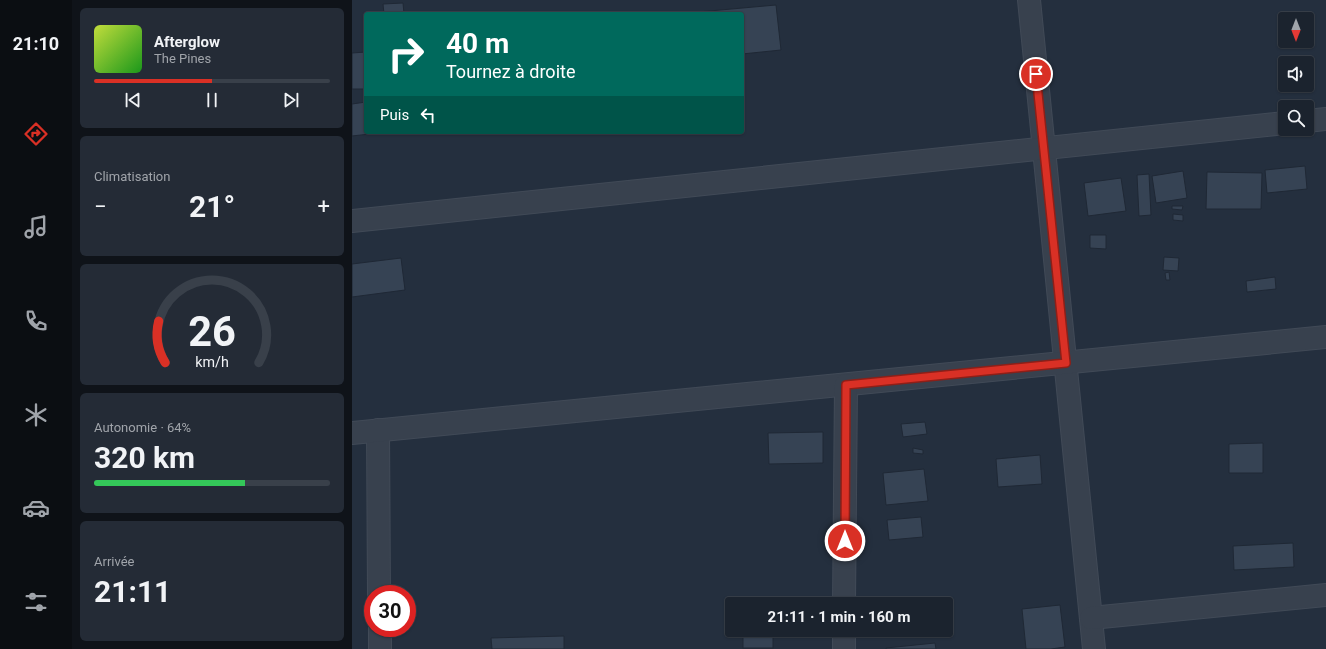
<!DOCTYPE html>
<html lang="fr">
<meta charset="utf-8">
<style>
:root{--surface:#1b232e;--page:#242b36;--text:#f1f3f6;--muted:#a0a4aa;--line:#39404a;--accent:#d93025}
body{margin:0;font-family:Roboto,sans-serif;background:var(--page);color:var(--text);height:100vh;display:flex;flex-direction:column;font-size:15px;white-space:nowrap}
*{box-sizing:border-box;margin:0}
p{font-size:13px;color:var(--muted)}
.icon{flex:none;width:22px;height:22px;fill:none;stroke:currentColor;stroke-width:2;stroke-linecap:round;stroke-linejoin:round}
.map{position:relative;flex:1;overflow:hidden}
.sheet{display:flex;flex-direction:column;gap:8px;padding:8px;background:#0f1319;width:280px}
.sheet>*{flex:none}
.guide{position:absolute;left:12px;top:12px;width:380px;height:122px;border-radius:4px;box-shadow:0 1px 3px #0004,0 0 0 1px var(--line);background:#00695c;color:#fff;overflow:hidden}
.needle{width:26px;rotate:180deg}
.fabs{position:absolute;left:926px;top:12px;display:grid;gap:8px}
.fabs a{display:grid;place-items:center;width:36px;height:36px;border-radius:4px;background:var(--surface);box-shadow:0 1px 3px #0004,0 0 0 1px var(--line);font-size:20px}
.speed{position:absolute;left:12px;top:585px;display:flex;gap:8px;font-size:20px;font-weight:700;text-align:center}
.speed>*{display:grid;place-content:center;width:52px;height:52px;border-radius:50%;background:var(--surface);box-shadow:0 1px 3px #0004,0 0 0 1px var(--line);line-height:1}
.speed .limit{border:6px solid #d22;background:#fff;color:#111}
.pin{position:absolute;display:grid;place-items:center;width:34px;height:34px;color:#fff;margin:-17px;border:2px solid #fff;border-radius:50%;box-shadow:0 1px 4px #0007}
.me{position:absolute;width:44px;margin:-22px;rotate:0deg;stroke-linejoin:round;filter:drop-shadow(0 0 3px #0008)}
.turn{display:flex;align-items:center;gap:14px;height:84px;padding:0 16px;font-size:18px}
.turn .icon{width:52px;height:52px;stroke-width:2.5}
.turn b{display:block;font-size:28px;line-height:34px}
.then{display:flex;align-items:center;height:38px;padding:0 16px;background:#0003;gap:8px;font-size:15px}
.big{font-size:30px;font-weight:700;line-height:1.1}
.sheet .card{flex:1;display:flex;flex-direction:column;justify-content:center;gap:6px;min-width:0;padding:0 14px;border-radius:6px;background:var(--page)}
.sheet .dial{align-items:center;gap:0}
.dial svg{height:104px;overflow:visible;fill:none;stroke:var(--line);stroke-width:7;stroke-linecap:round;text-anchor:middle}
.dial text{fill:var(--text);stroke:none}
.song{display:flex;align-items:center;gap:12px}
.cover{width:48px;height:48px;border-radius:6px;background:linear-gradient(135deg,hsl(70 70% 55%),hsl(120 70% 35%))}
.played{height:4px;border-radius:2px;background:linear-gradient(90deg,var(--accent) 50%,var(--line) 50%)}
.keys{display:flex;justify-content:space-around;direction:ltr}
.heat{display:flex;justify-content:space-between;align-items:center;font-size:22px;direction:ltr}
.charge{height:6px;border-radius:3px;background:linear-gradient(90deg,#34c759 64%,var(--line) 0)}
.trip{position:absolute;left:373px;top:597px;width:228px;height:40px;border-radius:4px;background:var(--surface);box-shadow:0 1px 3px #0004,0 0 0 1px var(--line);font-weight:700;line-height:40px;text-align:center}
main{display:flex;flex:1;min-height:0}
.tabs{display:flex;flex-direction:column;width:72px;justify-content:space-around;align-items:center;background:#0b0e12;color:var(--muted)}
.tabs .icon{width:28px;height:28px}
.tabs .selected{color:var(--accent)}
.tabs b{font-size:18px;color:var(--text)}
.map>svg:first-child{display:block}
.building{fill:#364354;stroke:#1f2835}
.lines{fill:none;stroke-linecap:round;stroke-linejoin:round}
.street-casing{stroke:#414a57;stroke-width:24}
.street{stroke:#38414e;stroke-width:22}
.route-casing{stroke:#8d1f18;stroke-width:10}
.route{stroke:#d93025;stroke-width:7}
</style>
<main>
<nav class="tabs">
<b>21:10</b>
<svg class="icon selected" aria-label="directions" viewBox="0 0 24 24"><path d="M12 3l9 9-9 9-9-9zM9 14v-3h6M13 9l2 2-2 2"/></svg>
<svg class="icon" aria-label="music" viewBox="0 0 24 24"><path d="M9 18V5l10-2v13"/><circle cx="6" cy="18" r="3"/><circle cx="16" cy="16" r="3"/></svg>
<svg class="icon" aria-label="phone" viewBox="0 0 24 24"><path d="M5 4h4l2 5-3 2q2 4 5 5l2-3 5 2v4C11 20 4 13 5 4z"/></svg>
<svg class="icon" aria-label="climate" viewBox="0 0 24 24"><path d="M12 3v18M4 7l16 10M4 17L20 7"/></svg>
<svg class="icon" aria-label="car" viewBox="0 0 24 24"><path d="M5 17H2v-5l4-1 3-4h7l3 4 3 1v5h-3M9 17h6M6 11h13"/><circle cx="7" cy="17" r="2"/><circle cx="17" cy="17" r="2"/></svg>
<svg class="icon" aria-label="filters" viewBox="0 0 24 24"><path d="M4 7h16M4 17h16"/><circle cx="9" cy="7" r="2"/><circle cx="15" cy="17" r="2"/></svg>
</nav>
<section class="sheet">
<div class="card">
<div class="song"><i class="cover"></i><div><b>Afterglow</b><p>The Pines</p></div></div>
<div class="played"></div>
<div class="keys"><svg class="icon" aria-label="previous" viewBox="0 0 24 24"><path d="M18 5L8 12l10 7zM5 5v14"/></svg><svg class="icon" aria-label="pause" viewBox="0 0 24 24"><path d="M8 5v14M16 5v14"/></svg><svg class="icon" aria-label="next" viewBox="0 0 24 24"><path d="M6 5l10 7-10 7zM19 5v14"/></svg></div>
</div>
<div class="card"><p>Climatisation</p>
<div class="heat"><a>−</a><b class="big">21°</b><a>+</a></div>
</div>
<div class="card dial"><svg viewBox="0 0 100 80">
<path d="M14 69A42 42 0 1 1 86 69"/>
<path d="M14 69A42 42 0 0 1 9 37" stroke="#d93025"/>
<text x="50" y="56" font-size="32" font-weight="700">26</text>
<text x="50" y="72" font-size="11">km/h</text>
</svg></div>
<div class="card"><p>Autonomie · 64%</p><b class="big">320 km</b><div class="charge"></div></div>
<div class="card"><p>Arrivée</p><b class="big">21:11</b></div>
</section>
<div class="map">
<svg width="974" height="649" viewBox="0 0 974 649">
<rect width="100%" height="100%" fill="#242f3e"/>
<!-- building -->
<g class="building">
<path d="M 51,3 L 52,14 L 32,14 L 31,4 Z"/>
<path d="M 424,5 L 429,50 L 390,54 L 390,14 L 324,14 Z"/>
<path d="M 14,52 L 14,89 L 0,89 L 0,53 Z"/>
<path d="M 14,102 L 14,132 L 35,132 L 0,136 L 0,104 Z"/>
<path d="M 953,166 L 955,189 L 915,193 L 913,170 Z"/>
<path d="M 831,171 L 835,198 L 804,203 L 800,176 Z"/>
<path d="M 855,172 L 910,173 L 909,209 L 854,209 Z"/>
<path d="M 797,174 L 799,215 L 787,216 L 785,175 Z"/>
<path d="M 769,178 L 774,211 L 736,216 L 732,183 Z"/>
<path d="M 820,206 L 831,206 L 830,210 L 820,209 Z"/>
<path d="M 821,214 L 831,215 L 831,221 L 821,220 Z"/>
<path d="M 738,235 L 754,235 L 754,249 L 738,248 Z"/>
<path d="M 812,257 L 827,258 L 826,271 L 811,270 Z"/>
<path d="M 49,258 L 53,290 L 0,297 L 0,264 Z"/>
<path d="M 817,272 L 818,280 L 814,280 L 813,273 Z"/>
<path d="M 923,277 L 924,289 L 895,292 L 894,281 Z"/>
<path d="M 573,422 L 575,434 L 551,437 L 549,424 Z"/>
<path d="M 471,432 L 471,463 L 417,464 L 416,433 Z"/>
<path d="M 911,443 L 911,473 L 877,473 L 877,444 Z"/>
<path d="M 561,448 L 571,450 L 571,454 L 561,453 Z"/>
<path d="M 688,455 L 690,484 L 646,487 L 644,459 Z"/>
<path d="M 572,469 L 576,501 L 534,505 L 531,473 Z"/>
<path d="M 569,517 L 571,537 L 537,540 L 535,520 Z"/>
<path d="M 941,543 L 942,567 L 882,570 L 881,546 Z"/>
<rect x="391" y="600" width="30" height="4"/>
<path d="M 708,605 L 713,647 L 699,649 L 674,649 L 670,609 Z"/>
<rect x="391" y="630" width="30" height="18"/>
<path d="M 536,630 L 555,630 L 556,633 L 537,637 Z"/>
<path d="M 212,636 L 212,649 L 140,649 L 139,638 Z"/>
<path d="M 583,643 L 584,649 L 534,649 L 534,648 Z"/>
</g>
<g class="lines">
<defs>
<g id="street">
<path d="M 677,0 L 742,649"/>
<path d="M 955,121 L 974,119"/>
<path d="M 0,221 L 933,123"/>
<path d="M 26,430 L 27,594"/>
<path d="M 0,433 L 974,337"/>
<path d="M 492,604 L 494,385"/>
<path d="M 739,618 L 974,595"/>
<path d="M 28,628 L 28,649"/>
<path d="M 492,649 L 492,630"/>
</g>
</defs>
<!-- street casing -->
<use href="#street" class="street-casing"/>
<!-- street -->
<use href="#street" class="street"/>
</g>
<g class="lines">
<defs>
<path id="route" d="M 493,541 L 494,385 L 714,363 L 684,74"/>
</defs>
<!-- route casing -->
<use href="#route" class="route-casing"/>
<!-- route -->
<use href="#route" class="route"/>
</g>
</svg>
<div class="fabs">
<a><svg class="needle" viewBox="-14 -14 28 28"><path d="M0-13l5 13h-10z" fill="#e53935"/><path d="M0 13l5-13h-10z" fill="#a0a4aa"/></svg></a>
<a><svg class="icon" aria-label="sound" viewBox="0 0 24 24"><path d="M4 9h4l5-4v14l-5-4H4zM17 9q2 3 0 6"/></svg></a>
<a><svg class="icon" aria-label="search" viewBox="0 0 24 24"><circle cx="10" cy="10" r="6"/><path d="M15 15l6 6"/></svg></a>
</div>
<div class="speed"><div class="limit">30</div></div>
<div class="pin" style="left:684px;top:74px;background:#d93025"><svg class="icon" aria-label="arrive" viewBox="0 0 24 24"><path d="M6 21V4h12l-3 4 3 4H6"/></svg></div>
<svg class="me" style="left:493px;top:541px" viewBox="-20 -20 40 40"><circle r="17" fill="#d93025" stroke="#fff" stroke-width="3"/><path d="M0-11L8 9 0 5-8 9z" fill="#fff"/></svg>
<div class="trip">21:11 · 1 min · 160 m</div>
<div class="guide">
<div class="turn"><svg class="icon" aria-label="right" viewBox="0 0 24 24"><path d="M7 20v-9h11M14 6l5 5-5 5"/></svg><div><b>40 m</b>Tournez à droite</div></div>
<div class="then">Puis<svg class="icon" aria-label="left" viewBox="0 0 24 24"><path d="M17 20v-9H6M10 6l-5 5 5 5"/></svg></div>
</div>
</div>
</main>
